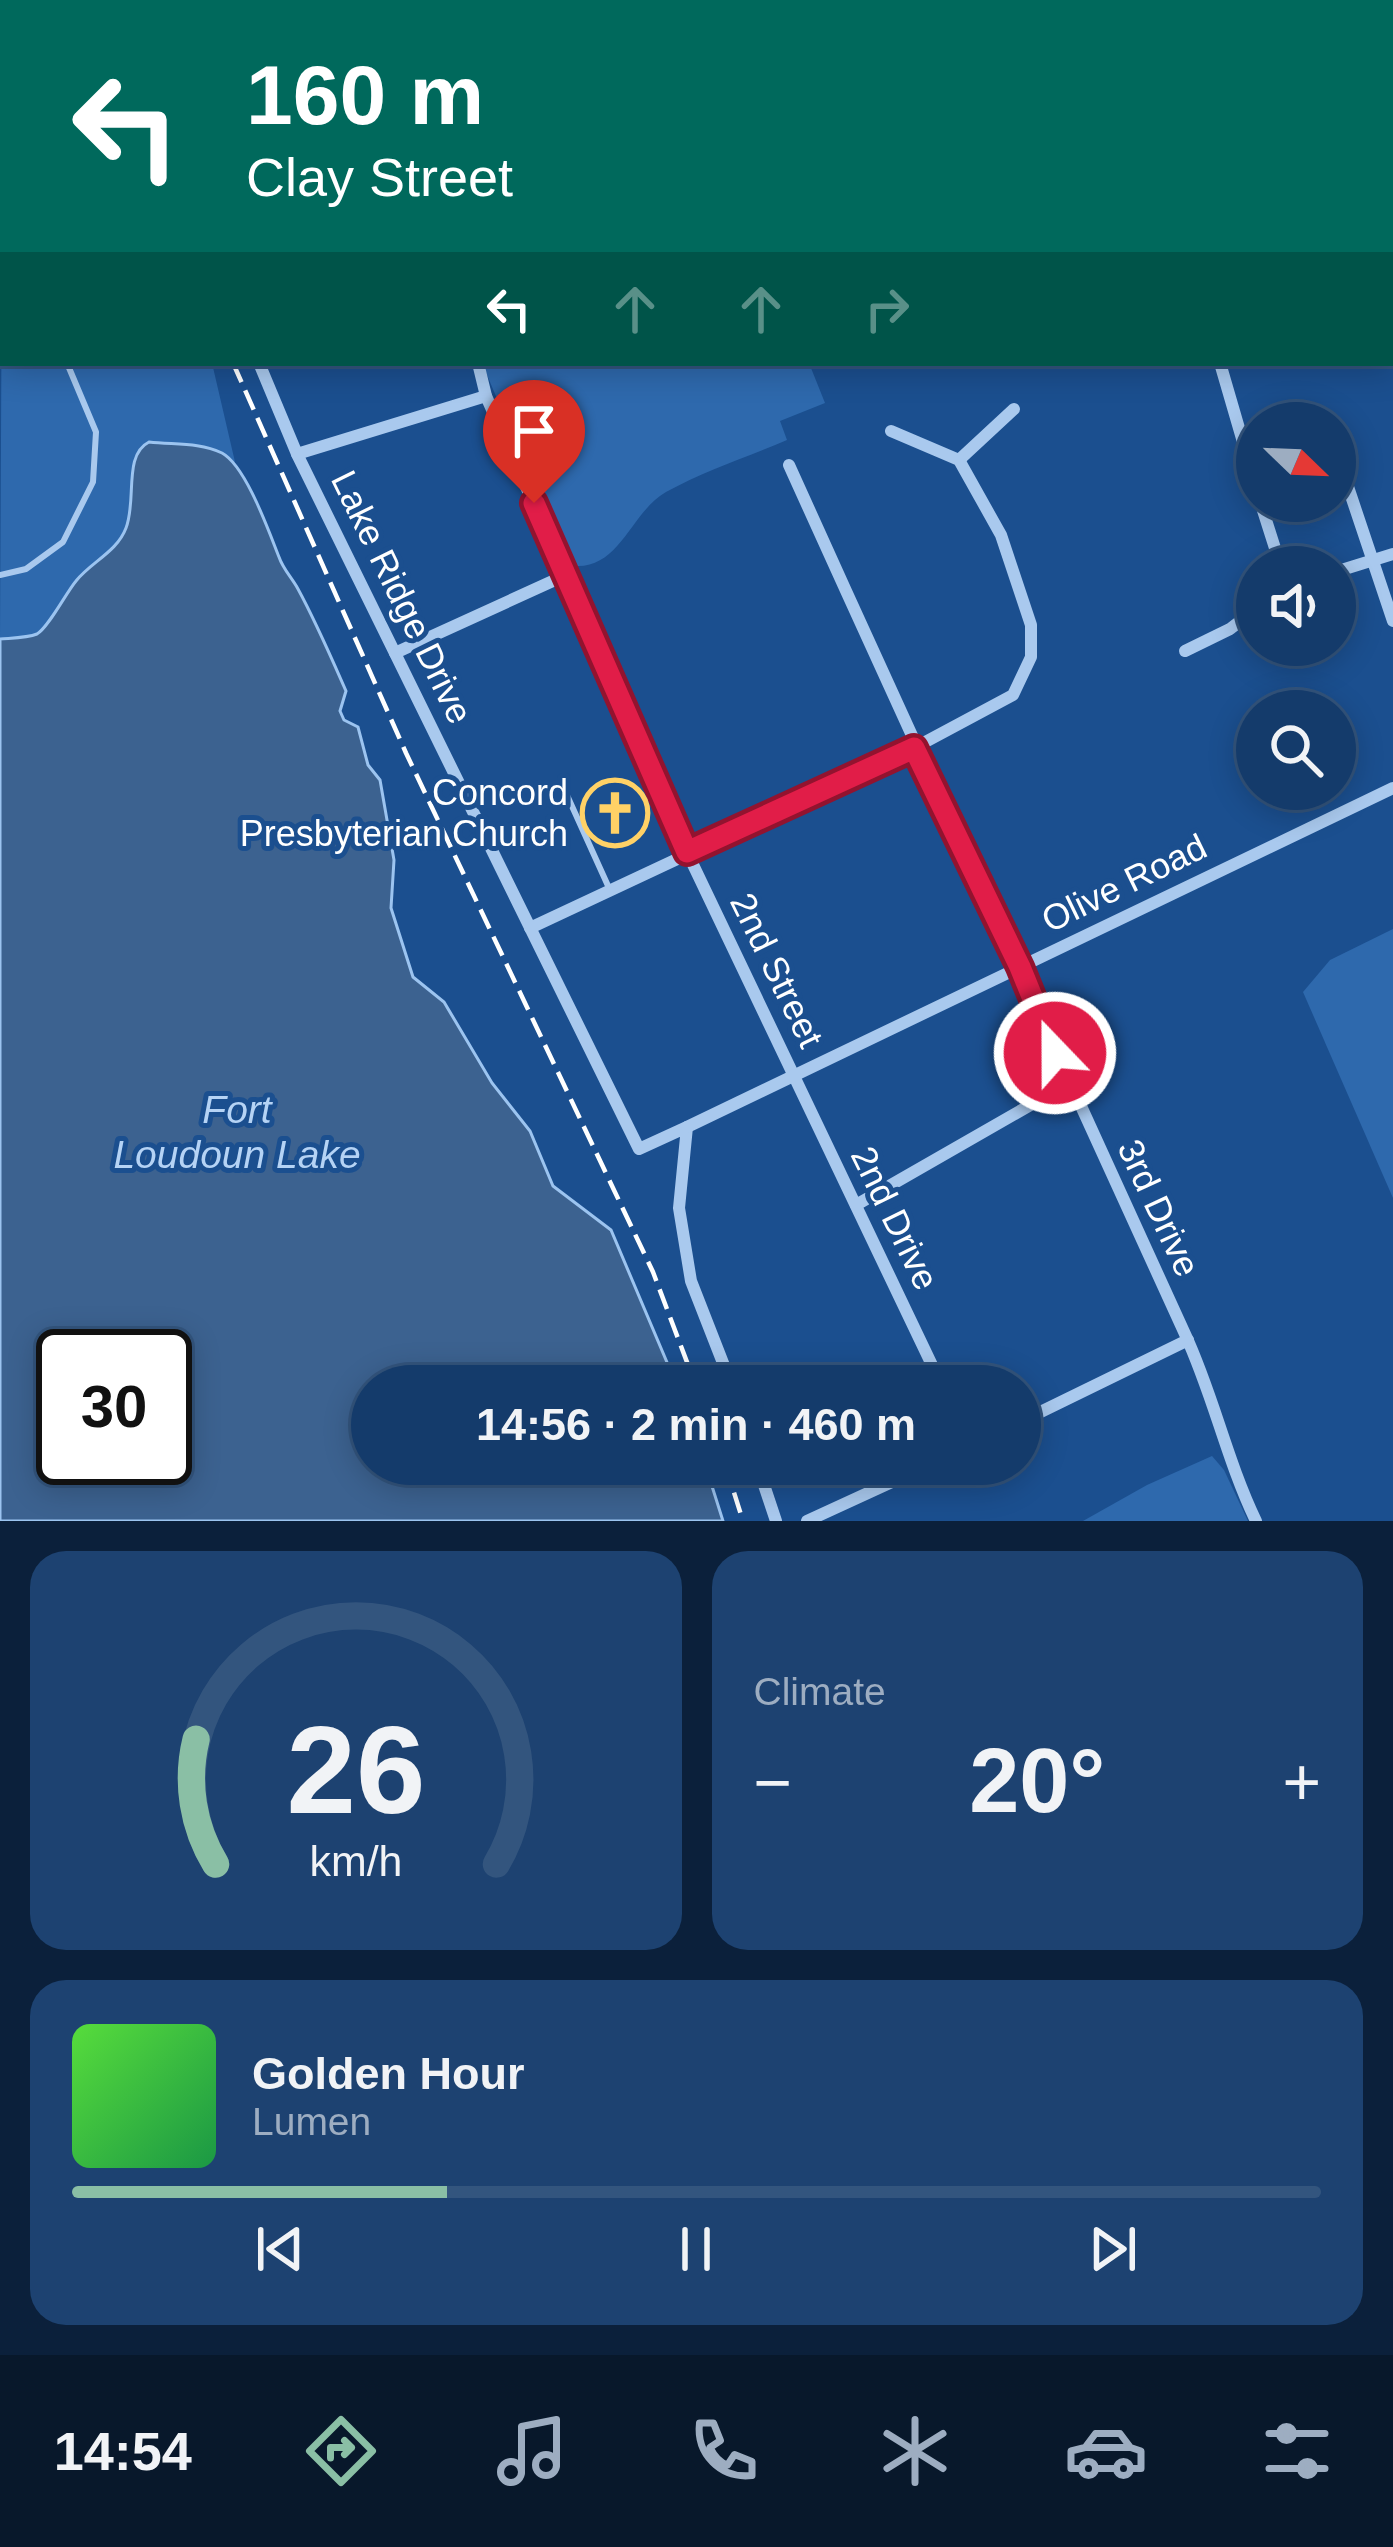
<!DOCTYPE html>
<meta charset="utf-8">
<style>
:root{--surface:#143b6b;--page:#1d4271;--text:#f1f3f6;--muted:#9dadc1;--line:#33557e;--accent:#8abfa5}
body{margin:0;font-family:Arial,sans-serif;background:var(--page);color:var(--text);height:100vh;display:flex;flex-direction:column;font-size:45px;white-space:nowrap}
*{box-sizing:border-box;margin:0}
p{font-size:39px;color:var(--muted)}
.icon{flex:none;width:66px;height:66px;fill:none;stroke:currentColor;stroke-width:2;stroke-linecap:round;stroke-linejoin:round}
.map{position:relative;height:1521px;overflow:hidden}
.panel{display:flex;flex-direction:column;gap:30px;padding:30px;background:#0b203b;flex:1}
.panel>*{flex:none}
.hud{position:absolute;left:0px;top:0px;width:1395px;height:366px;box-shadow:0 6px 30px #0003,0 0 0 3px var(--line);background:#00695c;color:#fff;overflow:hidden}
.needle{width:78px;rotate:113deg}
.fabs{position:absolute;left:1236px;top:402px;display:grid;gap:24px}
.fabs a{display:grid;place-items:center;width:120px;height:120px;border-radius:50%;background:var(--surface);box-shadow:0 6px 30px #0003,0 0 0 3px var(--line);font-size:60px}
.speed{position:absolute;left:36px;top:1329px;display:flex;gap:24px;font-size:60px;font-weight:700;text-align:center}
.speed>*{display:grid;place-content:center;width:156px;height:156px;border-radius:50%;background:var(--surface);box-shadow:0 6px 30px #0003,0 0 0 3px var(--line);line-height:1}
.speed .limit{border:6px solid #111;border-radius:18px;background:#fff;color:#111}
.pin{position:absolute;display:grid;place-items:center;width:102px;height:102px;color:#fff;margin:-123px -51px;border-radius:50% 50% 50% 0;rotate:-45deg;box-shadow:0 0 12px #0007}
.pin .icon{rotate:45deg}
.me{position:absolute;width:132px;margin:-66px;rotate:338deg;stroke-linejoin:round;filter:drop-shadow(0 0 9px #0008)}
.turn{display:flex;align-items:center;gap:42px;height:252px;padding:0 48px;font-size:54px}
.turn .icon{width:156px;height:156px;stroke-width:2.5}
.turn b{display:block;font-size:84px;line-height:102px}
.lanes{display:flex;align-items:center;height:114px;padding:0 48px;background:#0003;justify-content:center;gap:60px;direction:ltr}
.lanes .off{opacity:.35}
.big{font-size:90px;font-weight:800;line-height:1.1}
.panel .card{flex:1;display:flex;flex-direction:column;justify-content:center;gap:18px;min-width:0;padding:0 42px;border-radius:36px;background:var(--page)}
.panel .dial{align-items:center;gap:0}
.dial svg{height:312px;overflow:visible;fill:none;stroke:var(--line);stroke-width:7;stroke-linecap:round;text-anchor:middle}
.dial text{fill:var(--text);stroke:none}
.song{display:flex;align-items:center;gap:36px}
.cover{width:144px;height:144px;border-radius:18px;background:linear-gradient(135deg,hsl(110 70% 55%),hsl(140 70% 35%))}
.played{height:12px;border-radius:6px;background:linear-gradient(90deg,var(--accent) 30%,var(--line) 30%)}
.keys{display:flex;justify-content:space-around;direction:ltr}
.heat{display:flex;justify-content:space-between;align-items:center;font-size:66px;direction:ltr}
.panel .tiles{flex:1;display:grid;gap:30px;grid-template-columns:1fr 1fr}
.card:last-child{grid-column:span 2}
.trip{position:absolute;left:351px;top:1365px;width:690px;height:120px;border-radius:60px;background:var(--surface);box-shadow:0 6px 30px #0003,0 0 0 3px var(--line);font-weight:800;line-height:120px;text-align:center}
.tab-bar{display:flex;height:192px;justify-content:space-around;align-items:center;background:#08182b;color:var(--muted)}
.tab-bar .icon{width:84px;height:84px}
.tab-bar .active{color:var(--accent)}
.tab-bar b{font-size:54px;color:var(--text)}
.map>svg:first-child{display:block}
.green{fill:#2e69ad}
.water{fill:#3c6290;stroke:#9cc4f0;stroke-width:3;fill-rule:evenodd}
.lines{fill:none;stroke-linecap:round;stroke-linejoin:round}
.lane{stroke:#a9c9ee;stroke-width:6}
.street{stroke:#a9c9ee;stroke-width:12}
.secondary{stroke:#d6e6fa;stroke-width:16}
.rail{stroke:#fff;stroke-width:4.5;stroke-dasharray:21 9;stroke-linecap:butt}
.route-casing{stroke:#92132f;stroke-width:30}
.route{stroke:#e11d48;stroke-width:21}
.labels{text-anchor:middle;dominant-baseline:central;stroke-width:10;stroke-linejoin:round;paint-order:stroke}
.street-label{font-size:36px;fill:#fff;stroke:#1b4f8f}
.poi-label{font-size:36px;fill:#fff;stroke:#1b4f8f;text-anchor:end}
.water-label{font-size:39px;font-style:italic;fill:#b5d3f5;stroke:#1b4f8f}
</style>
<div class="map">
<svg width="1393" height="1521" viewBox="0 0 1393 1521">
<rect width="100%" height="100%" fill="#1b4f8f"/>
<!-- green -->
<g class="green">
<path d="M 286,0 L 880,0 L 296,3 Z"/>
<path d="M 3,32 L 3,363 L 212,363 L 235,462 C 207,443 181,446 149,442 C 122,469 140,494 126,528 C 116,553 91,562 75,581 C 66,593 48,628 37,634 C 27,638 11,638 0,639 Z"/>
<path d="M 482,363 L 809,363 L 825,403 L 780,421 L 787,440 C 747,457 704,471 666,492 C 629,513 619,575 567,565 Z"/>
<path d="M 1393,929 L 1393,1198 L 1303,992 L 1330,960 Z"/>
<path d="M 1212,1456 L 1224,1470 L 1248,1521 L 1083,1521 L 1147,1485 Z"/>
</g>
<!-- water -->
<path class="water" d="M 149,442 C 174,445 199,442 222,453 C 246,466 269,532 279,557 C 283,569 292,578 298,589 C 316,622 331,657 346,691 L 340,711 L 344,720 L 358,727 L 368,765 L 380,780 L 394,860 L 391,908 L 413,977 L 444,1002 L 492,1083 L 530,1131 L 553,1186 L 611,1230 L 677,1386 L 372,1386 L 372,1464 L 705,1464 L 723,1521 L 0,1521 L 0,639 C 11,638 27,638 37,634 C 48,628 66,593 76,581 C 91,562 117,552 126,528 C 137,500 123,455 149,442 ZM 63,1356 L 165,1356 L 165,1458 L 63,1458 Z"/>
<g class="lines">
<!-- lane -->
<g class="lane">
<path d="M 0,246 L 3,247"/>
<path d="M 0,575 L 26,569 L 63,542 L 93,482 L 96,432 L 67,363"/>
<path d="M 566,793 L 609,888"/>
</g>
<!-- street -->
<g class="street">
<path d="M 930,0 L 930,3"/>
<path d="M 1274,3 L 1274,0"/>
<path d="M 259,363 L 297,454 L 639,1149 L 687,1127 L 679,1208 L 691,1281 L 732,1386"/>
<path d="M 478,363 L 486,396 L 687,852 L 942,1386"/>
<path d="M 1220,363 L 1257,490"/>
<path d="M 1317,411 L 1327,423"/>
<path d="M 1335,448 L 1393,621"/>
<path d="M 297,454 L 486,396"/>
<path d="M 959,460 L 1014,409"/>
<path d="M 789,465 C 920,755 1053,1044 1185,1334 C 1213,1394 1227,1461 1256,1521"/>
<path d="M 1260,501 L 1281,567"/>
<path d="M 1335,572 L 1393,554"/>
<path d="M 1185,651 L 1230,629 L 1257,608"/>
<path d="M 395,653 L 566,575"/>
<path d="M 530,928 L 914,748 L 1013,695 L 1031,657 L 1031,625 L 1001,535 L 959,460 L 891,431"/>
<path d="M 687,1127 L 1393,788"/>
<path d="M 856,1205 L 1067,1084"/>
<path d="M 1020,1422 L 1188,1340"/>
<path d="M 757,1464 L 776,1521"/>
<path d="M 807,1521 L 931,1464"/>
</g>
<!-- secondary -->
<g class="secondary">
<path d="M 76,0 L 90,3"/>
<path d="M 53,3 L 60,0"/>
<path d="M 0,22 L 3,20"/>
<path d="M 1392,36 L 1393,37"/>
<path d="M 1392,64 L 1393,64"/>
</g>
<!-- rail -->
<g class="rail">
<path d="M 145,0 L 145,3"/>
<path d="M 233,363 L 406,753 L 653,1272 L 696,1386"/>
<path d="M 725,1464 L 743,1521"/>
</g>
</g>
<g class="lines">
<defs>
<path id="route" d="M 534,503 L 687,852 L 914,748 L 1020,967 L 1055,1053"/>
</defs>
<!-- route casing -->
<use href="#route" class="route-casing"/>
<!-- route -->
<use href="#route" class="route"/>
</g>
<!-- icons -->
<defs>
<symbol id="church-ring" viewBox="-11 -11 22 22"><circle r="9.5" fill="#1b4f8f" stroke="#ffd166" stroke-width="1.5"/><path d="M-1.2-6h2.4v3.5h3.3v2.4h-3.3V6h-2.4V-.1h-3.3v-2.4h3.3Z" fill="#ffd166"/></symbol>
</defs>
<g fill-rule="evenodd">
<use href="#church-ring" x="577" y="775" width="76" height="76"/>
</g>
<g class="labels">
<!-- street labels -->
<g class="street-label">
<text transform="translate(402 597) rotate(64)">Lake Ridge Drive</text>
<text transform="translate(1124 883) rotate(-26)">Olive Road</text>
<text transform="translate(777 970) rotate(64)">2nd Street</text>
<text transform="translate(1159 1208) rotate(65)">3rd Drive</text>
<text transform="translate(895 1218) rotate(64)">2nd Drive</text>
</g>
<!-- poi labels -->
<g class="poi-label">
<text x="568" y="792">Concord<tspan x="568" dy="41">Presbyterian Church</tspan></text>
</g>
<!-- water labels -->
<g class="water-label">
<text x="237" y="1109">Fort<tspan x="237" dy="45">Loudoun Lake</tspan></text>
</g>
</g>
</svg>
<div class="fabs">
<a><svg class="needle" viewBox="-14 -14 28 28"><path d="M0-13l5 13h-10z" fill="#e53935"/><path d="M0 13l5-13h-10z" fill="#9dadc1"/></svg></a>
<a><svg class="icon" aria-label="sound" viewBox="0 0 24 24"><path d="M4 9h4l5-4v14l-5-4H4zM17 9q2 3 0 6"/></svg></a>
<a><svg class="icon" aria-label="search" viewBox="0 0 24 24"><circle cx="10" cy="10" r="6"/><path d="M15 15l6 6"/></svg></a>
</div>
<div class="speed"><div class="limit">30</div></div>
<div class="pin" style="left:534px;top:503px;background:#d93025"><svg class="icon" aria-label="arrive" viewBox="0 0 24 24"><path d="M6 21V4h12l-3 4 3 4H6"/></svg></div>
<svg class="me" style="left:1055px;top:1053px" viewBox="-20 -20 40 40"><circle r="17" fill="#e11d48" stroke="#fff" stroke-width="3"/><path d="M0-11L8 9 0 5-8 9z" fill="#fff"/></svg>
<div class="trip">14:56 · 2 min · 460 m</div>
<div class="hud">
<div class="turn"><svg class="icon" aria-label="left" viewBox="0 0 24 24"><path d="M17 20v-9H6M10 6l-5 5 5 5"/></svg><div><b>160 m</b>Clay Street</div></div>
<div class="lanes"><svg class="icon" aria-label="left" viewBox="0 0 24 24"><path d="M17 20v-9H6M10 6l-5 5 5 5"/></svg><svg class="icon off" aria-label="ahead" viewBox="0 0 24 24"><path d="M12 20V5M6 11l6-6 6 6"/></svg><svg class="icon off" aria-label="ahead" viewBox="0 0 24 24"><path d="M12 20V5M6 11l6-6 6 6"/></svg><svg class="icon off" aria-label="right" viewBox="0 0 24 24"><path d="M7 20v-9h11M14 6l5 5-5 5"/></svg></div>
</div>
</div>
<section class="panel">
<div class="tiles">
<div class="card dial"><svg viewBox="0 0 100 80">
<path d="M14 69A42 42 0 1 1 86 69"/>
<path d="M14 69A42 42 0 0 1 9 37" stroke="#8abfa5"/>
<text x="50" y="56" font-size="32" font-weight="700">26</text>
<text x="50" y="72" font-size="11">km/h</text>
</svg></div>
<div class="card"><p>Climate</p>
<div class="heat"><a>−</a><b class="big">20°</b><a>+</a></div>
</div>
<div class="card">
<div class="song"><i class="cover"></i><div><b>Golden Hour</b><p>Lumen</p></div></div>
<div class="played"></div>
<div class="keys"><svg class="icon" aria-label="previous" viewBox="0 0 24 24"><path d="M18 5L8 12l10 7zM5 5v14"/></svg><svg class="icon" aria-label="pause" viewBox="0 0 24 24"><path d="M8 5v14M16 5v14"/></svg><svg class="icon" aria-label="next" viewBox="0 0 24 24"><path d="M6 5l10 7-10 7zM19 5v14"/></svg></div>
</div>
</div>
</section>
<nav class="tab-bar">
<b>14:54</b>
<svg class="icon active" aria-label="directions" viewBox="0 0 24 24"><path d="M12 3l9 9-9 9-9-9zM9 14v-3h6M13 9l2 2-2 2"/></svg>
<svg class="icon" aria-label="music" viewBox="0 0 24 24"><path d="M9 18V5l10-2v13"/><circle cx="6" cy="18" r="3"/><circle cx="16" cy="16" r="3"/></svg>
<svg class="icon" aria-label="phone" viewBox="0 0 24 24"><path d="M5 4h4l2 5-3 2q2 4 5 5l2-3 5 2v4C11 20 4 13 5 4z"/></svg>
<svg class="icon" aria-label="climate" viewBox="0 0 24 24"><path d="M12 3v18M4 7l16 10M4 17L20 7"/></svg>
<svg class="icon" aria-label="car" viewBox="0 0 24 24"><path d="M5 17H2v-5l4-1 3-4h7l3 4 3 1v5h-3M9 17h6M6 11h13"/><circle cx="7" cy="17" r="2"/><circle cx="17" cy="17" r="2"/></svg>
<svg class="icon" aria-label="filters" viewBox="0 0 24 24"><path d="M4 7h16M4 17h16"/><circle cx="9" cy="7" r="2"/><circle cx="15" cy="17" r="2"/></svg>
</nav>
